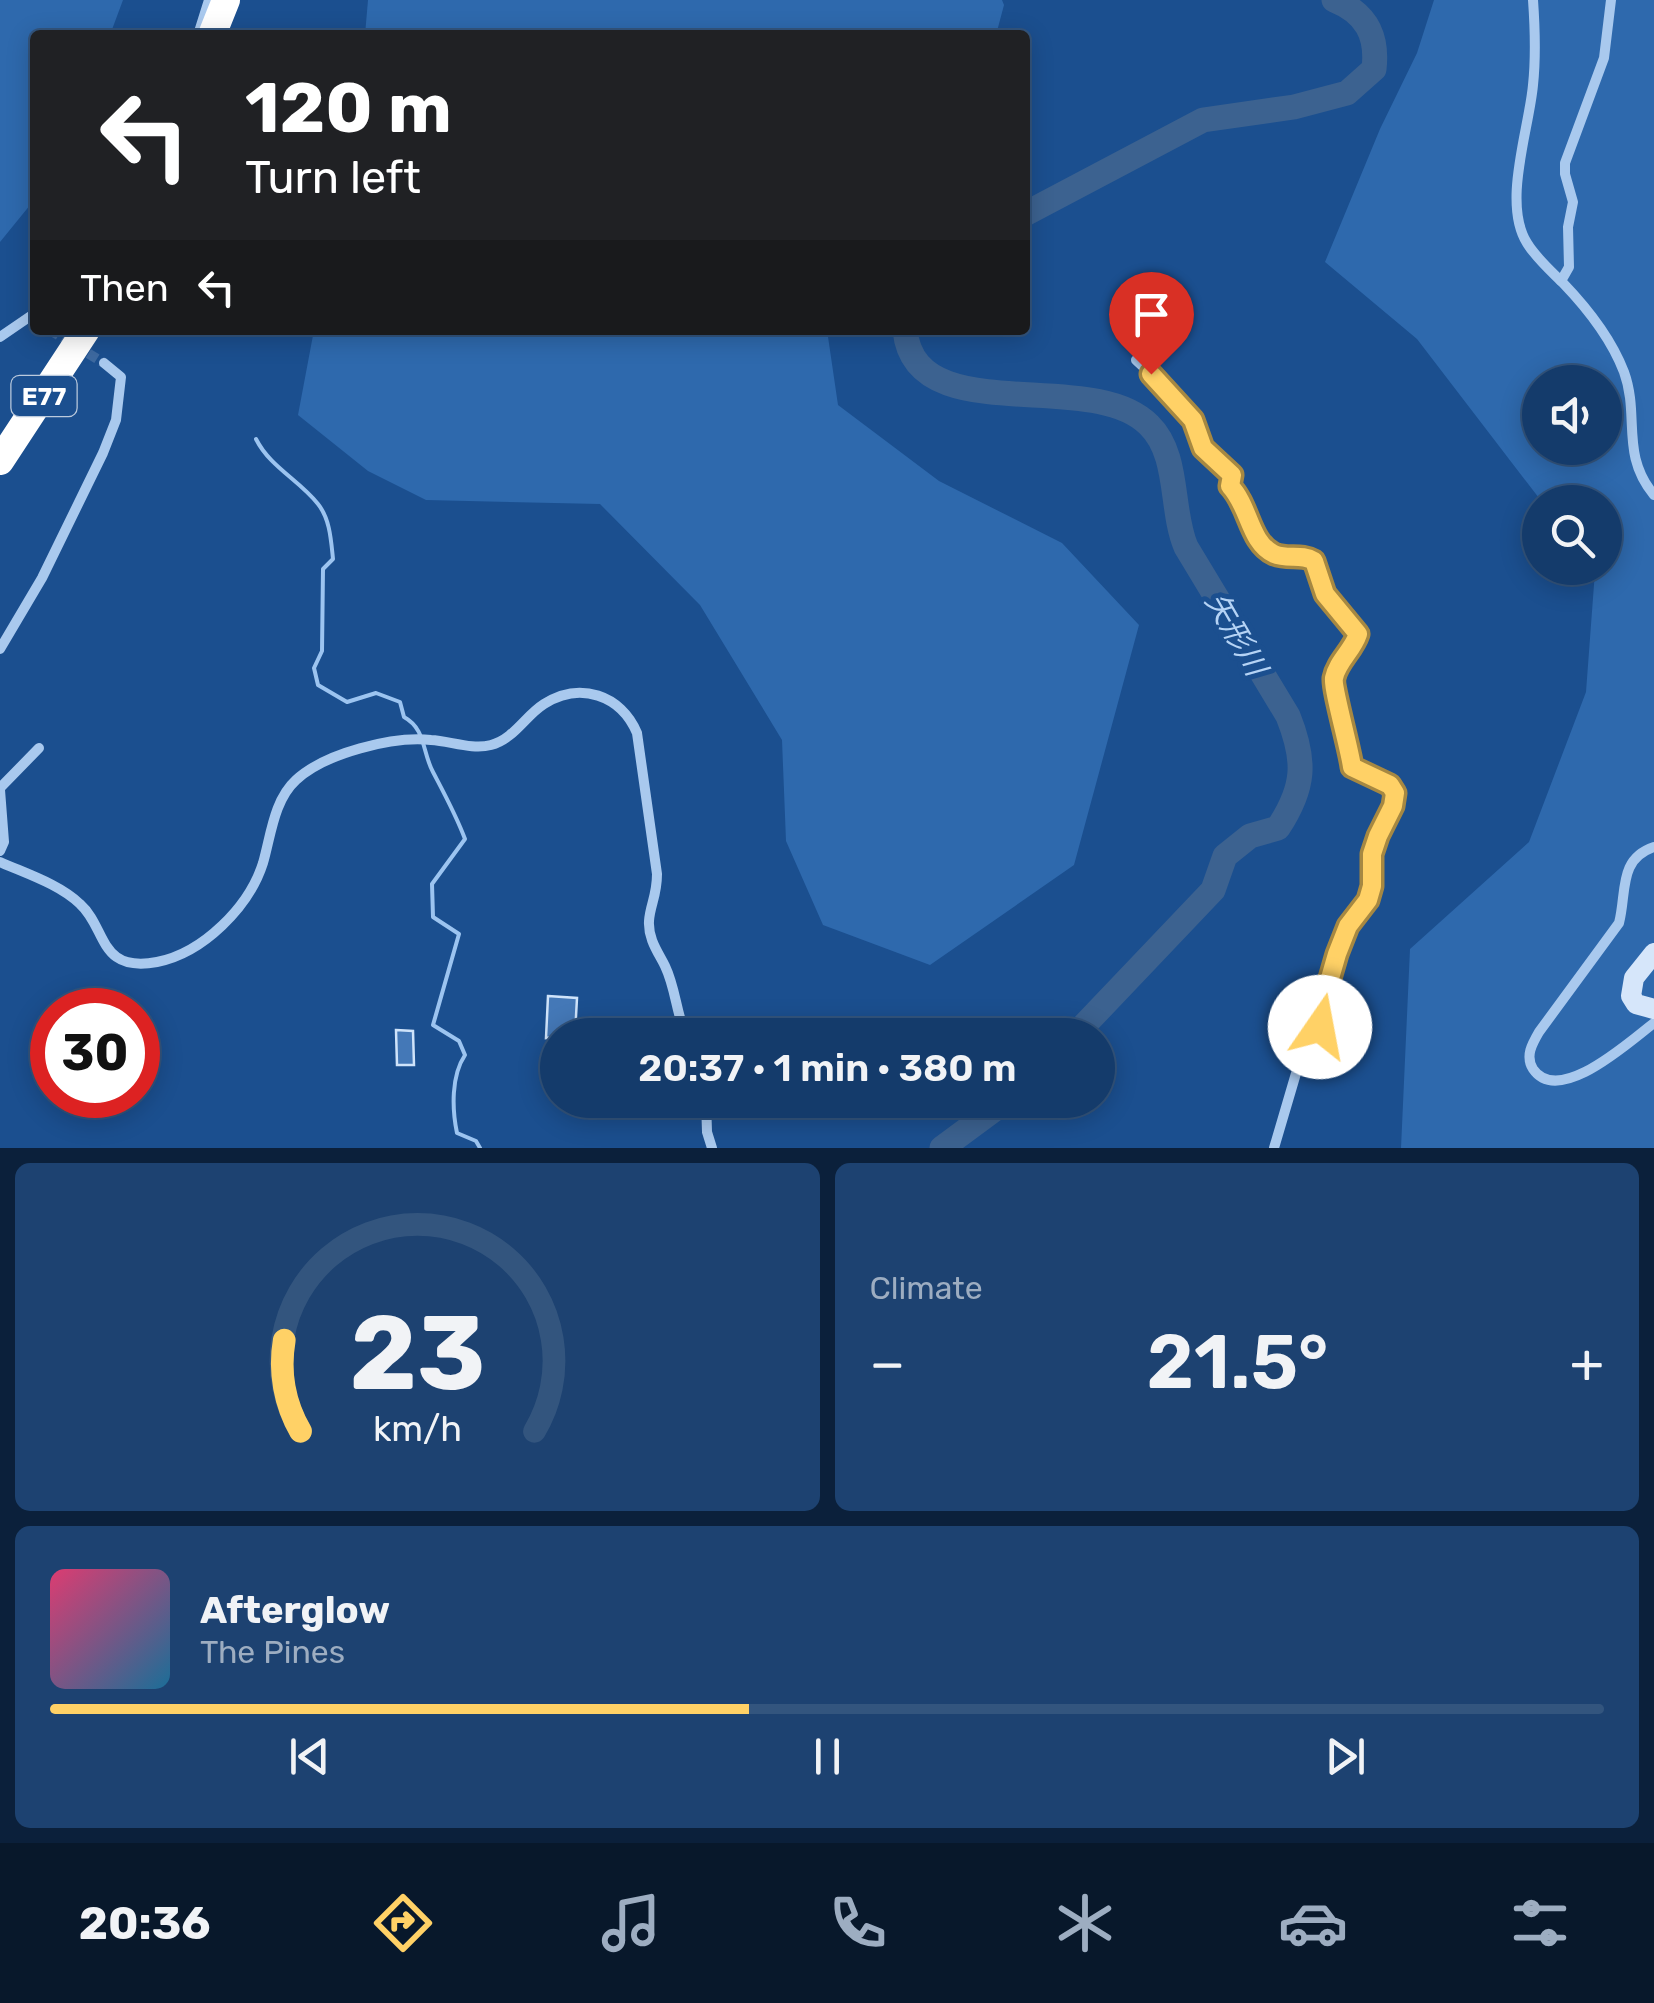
<!DOCTYPE html>
<meta charset="utf-8">
<style>
:root{--surface:#143b6b;--page:#1d4271;--text:#f1f3f6;--muted:#9dadc1;--line:#33557e;--accent:#ffd166}
body{margin:0;font-family:Rubik,"Noto Sans JP",sans-serif;background:var(--page);color:var(--text);height:100vh;display:flex;flex-direction:column;font-size:38px;white-space:nowrap}
*{box-sizing:border-box;margin:0}
p{font-size:32px;color:var(--muted)}
.icon{flex:none;width:55px;height:55px;fill:none;stroke:currentColor;stroke-width:2;stroke-linecap:round;stroke-linejoin:round}
.map{position:relative;height:1148px;overflow:hidden}
.panel{display:flex;flex-direction:column;gap:15px;padding:15px;background:#0b203b;flex:1}
.panel>*{flex:none}
.top-card{position:absolute;left:30px;top:30px;width:1000px;height:305px;border-radius:10px;box-shadow:0 5px 25px #0003,0 0 0 2px var(--line);background:#202124;color:#fff;overflow:hidden}
.tools{position:absolute;left:1522px;top:365px;display:grid;gap:20px}
.tools a{display:grid;place-items:center;width:100px;height:100px;border-radius:50%;background:var(--surface);box-shadow:0 5px 25px #0003,0 0 0 2px var(--line);font-size:50px}
.speed{position:absolute;left:30px;top:988px;display:flex;gap:20px;font-size:50px;font-weight:700;text-align:center}
.speed>*{display:grid;place-content:center;width:130px;height:130px;border-radius:50%;background:var(--surface);box-shadow:0 5px 25px #0003,0 0 0 2px var(--line);line-height:1}
.speed .limit{border:15px solid #d22;background:#fff;color:#111}
.pin{position:absolute;display:grid;place-items:center;width:85px;height:85px;color:#fff;margin:-102px -42px;border-radius:50% 50% 50% 0;rotate:-45deg;box-shadow:0 0 10px #0007}
.pin .icon{rotate:45deg}
.me{position:absolute;width:110px;margin:-55px;rotate:12deg;stroke-linejoin:round;filter:drop-shadow(0 0 8px #0008)}
.turn{display:flex;align-items:center;gap:35px;height:210px;padding:0 50px;font-size:45px}
.turn .icon{width:130px;height:130px;stroke-width:2.5}
.turn b{display:block;font-size:70px;line-height:85px}
.then{display:flex;align-items:center;height:95px;padding:0 50px;background:#0003;gap:20px;font-size:38px}
.big{font-size:75px;font-weight:600;line-height:1.1}
.panel .widget{flex:1;display:flex;flex-direction:column;justify-content:center;gap:15px;min-width:0;padding:0 35px;border-radius:15px;background:var(--page)}
.panel .dial{align-items:center;gap:0}
.dial svg{height:260px;overflow:visible;fill:none;stroke:var(--line);stroke-width:7;stroke-linecap:round;text-anchor:middle}
.dial text{fill:var(--text);stroke:none}
.song{display:flex;align-items:center;gap:30px}
.cover{width:120px;height:120px;border-radius:15px;background:linear-gradient(135deg,hsl(340 70% 55%),hsl(200 70% 35%))}
.played{height:10px;border-radius:5px;background:linear-gradient(90deg,var(--accent) 45%,var(--line) 45%)}
.keys{display:flex;justify-content:space-around;direction:ltr}
.heat{display:flex;justify-content:space-between;align-items:center;font-size:55px;direction:ltr}
.panel .tiles{flex:1;display:grid;gap:15px;grid-template-columns:1fr 1fr}
.widget:last-child{grid-column:span 2}
.trip{position:absolute;left:540px;top:1018px;width:575px;height:100px;border-radius:50px;background:var(--surface);box-shadow:0 5px 25px #0003,0 0 0 2px var(--line);font-weight:600;line-height:100px;text-align:center}
.tab-bar{display:flex;height:160px;justify-content:space-around;align-items:center;background:#08182b;color:var(--muted)}
.tab-bar .icon{width:70px;height:70px}
.tab-bar .selected{color:var(--accent)}
.tab-bar b{font-size:45px;color:var(--text)}
.map>svg:first-child{display:block}
.green{fill:#2e69ad;fill-rule:evenodd}
.lines{fill:none;stroke-linecap:round;stroke-linejoin:round}
.stream{stroke:#9cc4f0;stroke-width:4}
.river{stroke:#3c6290;stroke-width:25}
.building{fill:#4478b7;stroke:#cfe3fa;stroke-width:2.5}
.street-tunnel{stroke:#3d69a0;stroke-width:10;stroke-dasharray:10 5;stroke-linecap:butt}
.street{stroke:#a9c9ee;stroke-width:10}
.secondary{stroke:#d6e6fa;stroke-width:20}
.highway{stroke:#fff;stroke-width:28}
.route-casing{stroke:#a68842;stroke-width:25}
.route{stroke:#ffd166;stroke-width:18}
.labels{text-anchor:middle;dominant-baseline:central;stroke-width:10;stroke-linejoin:round;paint-order:stroke}
.shield{fill:#1b4f8f;stroke:#bbcadd;stroke-width:2.5}
.shield-label{font-size:25px;font-weight:bold;fill:#fff}
.water-label{font-size:30px;font-style:italic;fill:#b5d3f5;stroke:#1b4f8f}
</style>
<div class="map">
<svg width="1654" height="1148" viewBox="0 0 1654 1148">
<rect width="100%" height="100%" fill="#1b4f8f"/>
<!-- green -->
<g class="green">
<path d="M 0,0 L 123,0 L 110,35 L 35,35 L 35,199 L 0,242 Z"/>
<path d="M 368,0 L 1002,0 L 1004,5 L 996,35 L 365,35 Z"/>
<path d="M 1434,0 L 1654,0 L 1654,1148 L 1401,1148 L 1410,949 L 1529,842 L 1586,692 L 1595,571 L 1592,568 L 1605,568 L 1605,502 L 1542,502 L 1417,339 L 1325,262 L 1380,129 L 1417,53 ZM 1540,382 L 1605,382 L 1605,448 L 1540,448 Z"/>
<path d="M 314,330 L 827,330 L 838,405 L 939,481 L 1062,543 L 1139,625 L 1074,865 L 930,965 L 823,925 L 786,841 L 782,740 L 700,605 L 600,504 L 426,500 L 368,471 L 298,415 Z"/>
</g>
<g class="lines">
<!-- stream -->
<path class="stream" d="M 256,439 C 270,467 299,480 318,504 C 330,519 331,540 333,559 L 323,569 L 322,651 L 314,668 L 318,685 L 347,702 L 376,693 L 400,702 L 404,717 C 426,729 422,752 433,772 C 445,795 456,815 465,839 L 432,884 L 433,917 L 459,934 L 433,1025 L 459,1041 L 465,1055 C 451,1076 452,1109 457,1133 L 476,1141 L 480,1148"/>
<!-- river -->
<g class="river">
<path d="M 1025,214 L 1203,120 L 1294,107 L 1347,93 L 1374,69 C 1378,35 1366,13 1334,0"/>
<path d="M 905,330 C 915,432 1091,366 1149,425 C 1180,455 1170,510 1186,547 L 1288,716 C 1306,761 1305,787 1278,828 L 1250,836 L 1225,856 L 1213,890 L 1075,1035"/>
<path d="M 942,1148 L 1007,1100"/>
</g>
</g>
<!-- building -->
<g class="building">
<path d="M 548,996 L 577,998 L 575,1035 L 546,1038 Z"/>
<path d="M 396,1030 L 413,1031 L 414,1065 L 397,1065 Z"/>
</g>
<g class="lines">
<!-- street-tunnel -->
<path class="street-tunnel" d="M 50,330 L 104,363"/>
<!-- street -->
<g class="street">
<path d="M 1533,0 C 1535,28 1536,57 1533,85 C 1529,130 1502,203 1527,243 C 1536,258 1551,271 1563,283 C 1588,309 1611,338 1624,372 C 1640,416 1620,454 1654,495"/>
<path d="M 198,35 L 209,0"/>
<path d="M 1561,281 L 1569,267 L 1568,227 L 1573,202 L 1565,174 L 1565,163 L 1604,58 L 1611,0"/>
<path d="M 0,337 L 35,313"/>
<path d="M 1136,360 L 1166,388 L 1193,420 L 1203,447 L 1232,475 L 1231,486 C 1250,507 1249,542 1274,554 C 1288,560 1301,553 1314,561 L 1325,594 L 1358,635 L 1334,678 L 1353,767 L 1390,785 L 1395,793 L 1393,806 L 1378,836 L 1367,900 L 1348,926 L 1337,953 L 1319,1027 L 1297,1070 L 1274,1148"/>
<path d="M 0,649 L 42,578 L 103,453 L 116,420 L 121,377 L 104,363"/>
<path d="M 0,788 L 39,748"/>
<path d="M 0,790 L 4,842 L 0,851"/>
<path d="M 1654,847 C 1618,859 1627,892 1619,923 L 1539,1032 C 1532,1044 1525,1056 1533,1069 C 1559,1107 1630,1041 1654,1023"/>
<path d="M 0,862 C 27,874 59,884 80,904 C 107,928 98,973 157,962 C 203,953 249,907 263,863 C 271,835 274,800 296,780 C 325,753 393,736 431,740 C 450,741 472,750 491,745 C 514,739 525,716 544,704 C 580,681 621,695 637,733 L 657,874 C 657,896 650,905 649,921 C 648,939 658,952 665,966 C 676,989 676,1013 686,1035"/>
<path d="M 706,1100 L 707,1132 L 712,1148"/>
</g>
<!-- secondary -->
<path class="secondary" d="M 1654,953 L 1634,978 L 1631,996 L 1636,1004 L 1654,1009"/>
<!-- highway -->
<g class="highway">
<path d="M 212,35 L 226,0"/>
<path d="M 0,461 L 86,330"/>
</g>
</g>
<g class="lines">
<defs>
<path id="route" d="M 1151,374 L 1193,420 L 1203,448 L 1232,475 L 1230,486 C 1250,507 1249,542 1274,554 C 1288,560 1301,553 1314,561 L 1325,594 L 1358,634 C 1353,650 1337,662 1334,678 C 1332,687 1350,750 1352,767 L 1390,785 L 1395,793 L 1393,806 L 1378,836 L 1372,854 L 1372,886 L 1368,900 L 1348,926 L 1337,954 L 1324,999 L 1320,1027"/>
</defs>
<!-- route casing -->
<use href="#route" class="route-casing"/>
<!-- route -->
<use href="#route" class="route"/>
</g>
<g class="labels">
<!-- shield labels -->
<rect class="shield" x="11.5" y="376" width="65" height="40" rx="8"/>
<g class="shield-label">
<text x="44" y="396">E77</text>
</g>
<!-- water labels -->
<g class="water-label">
<text transform="translate(1236 634) rotate(60)">矢形川</text>
</g>
</g>
</svg>
<div class="tools">
<a><svg class="icon" aria-label="sound" viewBox="0 0 24 24"><path d="M4 9h4l5-4v14l-5-4H4zM17 9q2 3 0 6"/></svg></a>
<a><svg class="icon" aria-label="search" viewBox="0 0 24 24"><circle cx="10" cy="10" r="6"/><path d="M15 15l6 6"/></svg></a>
</div>
<div class="speed"><div class="limit">30</div></div>
<div class="pin" style="left:1151px;top:374px;background:#d93025"><svg class="icon" aria-label="arrive" viewBox="0 0 24 24"><path d="M6 21V4h12l-3 4 3 4H6"/></svg></div>
<svg class="me" style="left:1320px;top:1027px" viewBox="-20 -20 40 40"><circle r="19" fill="#fff"/><path d="M0-13L10 11 0 6-10 11z" fill="#ffd166"/></svg>
<div class="trip">20:37 · 1 min · 380 m</div>
<div class="top-card">
<div class="turn"><svg class="icon" aria-label="left" viewBox="0 0 24 24"><path d="M17 20v-9H6M10 6l-5 5 5 5"/></svg><div><b>120 m</b>Turn left</div></div>
<div class="then">Then<svg class="icon" aria-label="left" viewBox="0 0 24 24"><path d="M17 20v-9H6M10 6l-5 5 5 5"/></svg></div>
</div>
</div>
<section class="panel">
<div class="tiles">
<div class="widget dial"><svg viewBox="0 0 100 80">
<path d="M14 69A42 42 0 1 1 86 69"/>
<path d="M14 69A42 42 0 0 1 9 41" stroke="#ffd166"/>
<text x="50" y="56" font-size="32" font-weight="700">23</text>
<text x="50" y="72" font-size="11">km/h</text>
</svg></div>
<div class="widget"><p>Climate</p>
<div class="heat"><a>−</a><b class="big">21.5°</b><a>+</a></div>
</div>
<div class="widget">
<div class="song"><i class="cover"></i><div><b>Afterglow</b><p>The Pines</p></div></div>
<div class="played"></div>
<div class="keys"><svg class="icon" aria-label="previous" viewBox="0 0 24 24"><path d="M18 5L8 12l10 7zM5 5v14"/></svg><svg class="icon" aria-label="pause" viewBox="0 0 24 24"><path d="M8 5v14M16 5v14"/></svg><svg class="icon" aria-label="next" viewBox="0 0 24 24"><path d="M6 5l10 7-10 7zM19 5v14"/></svg></div>
</div>
</div>
</section>
<nav class="tab-bar">
<b>20:36</b>
<svg class="icon selected" aria-label="directions" viewBox="0 0 24 24"><path d="M12 3l9 9-9 9-9-9zM9 14v-3h6M13 9l2 2-2 2"/></svg>
<svg class="icon" aria-label="music" viewBox="0 0 24 24"><path d="M9 18V5l10-2v13"/><circle cx="6" cy="18" r="3"/><circle cx="16" cy="16" r="3"/></svg>
<svg class="icon" aria-label="phone" viewBox="0 0 24 24"><path d="M5 4h4l2 5-3 2q2 4 5 5l2-3 5 2v4C11 20 4 13 5 4z"/></svg>
<svg class="icon" aria-label="climate" viewBox="0 0 24 24"><path d="M12 3v18M4 7l16 10M4 17L20 7"/></svg>
<svg class="icon" aria-label="car" viewBox="0 0 24 24"><path d="M5 17H2v-5l4-1 3-4h7l3 4 3 1v5h-3M9 17h6M6 11h13"/><circle cx="7" cy="17" r="2"/><circle cx="17" cy="17" r="2"/></svg>
<svg class="icon" aria-label="filters" viewBox="0 0 24 24"><path d="M4 7h16M4 17h16"/><circle cx="9" cy="7" r="2"/><circle cx="15" cy="17" r="2"/></svg>
</nav>
